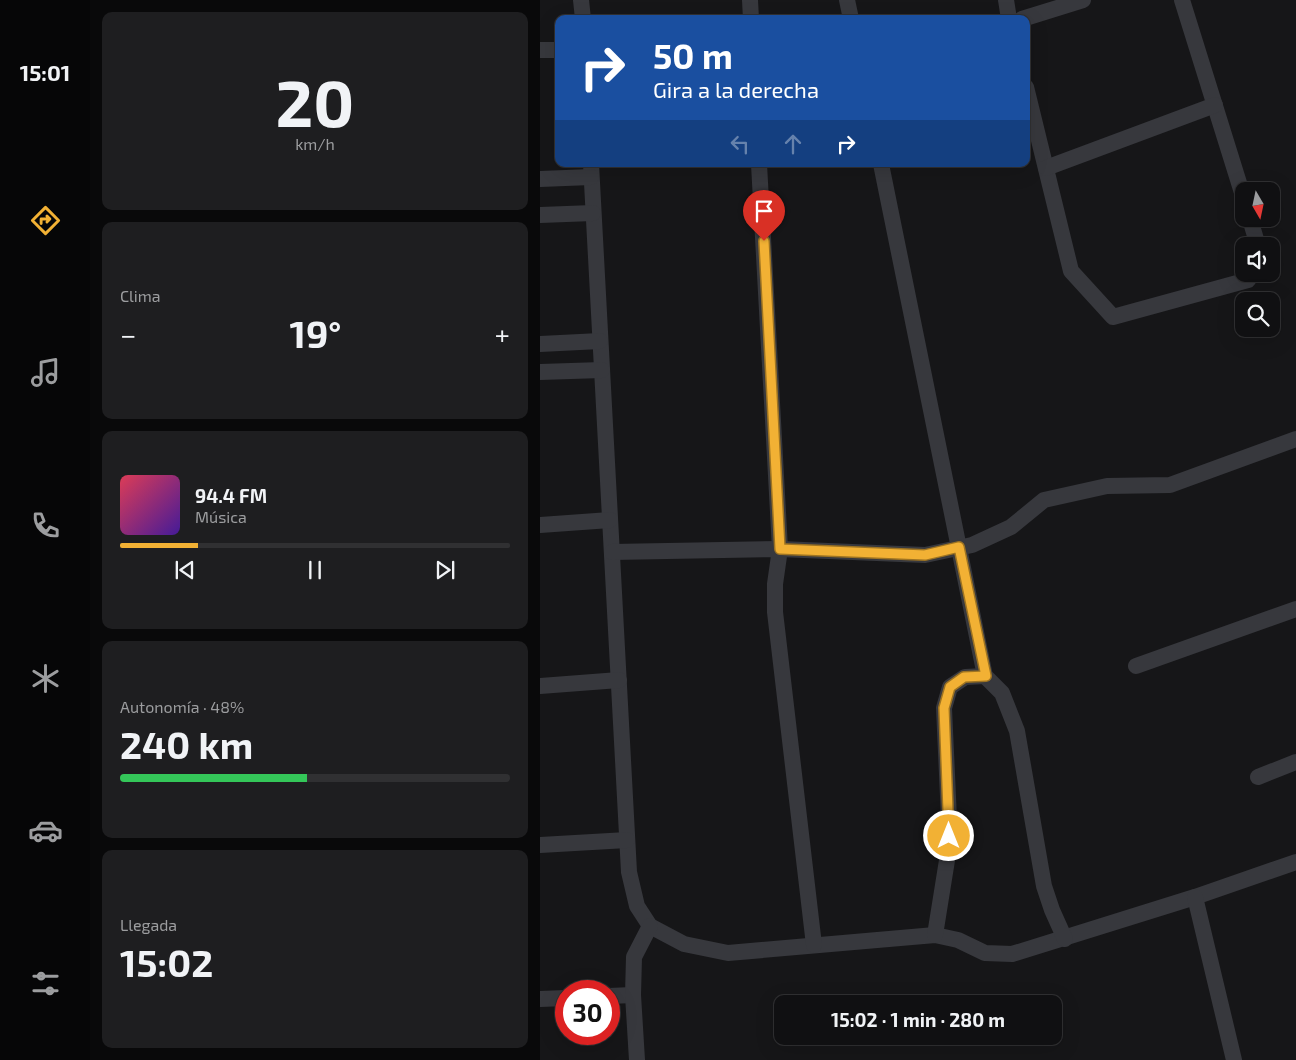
<!DOCTYPE html>
<html lang="es">
<meta charset="utf-8">
<style>
:root{--surface:#101012;--page:#1e1e20;--text:#f1f3f6;--muted:#9c9d9f;--line:#303032;--accent:#f2b134}
body{margin:0;font-family:"Exo 2",sans-serif;background:var(--page);color:var(--text);height:100vh;display:flex;flex-direction:column;font-size:19px;white-space:nowrap}
*{box-sizing:border-box;margin:0}
p{font-size:16px;color:var(--muted)}
.icon{flex:none;width:28px;height:28px;fill:none;stroke:currentColor;stroke-width:2;stroke-linecap:round;stroke-linejoin:round}
.map{position:relative;flex:1;overflow:hidden}
.details{display:flex;flex-direction:column;gap:12px;padding:12px;background:#09090a;width:450px}
.details>*{flex:none}
.top-card{position:absolute;left:15px;top:15px;width:475px;height:152px;border-radius:10px;box-shadow:0 5px 20px #0002,0 0 0 1px var(--line);background:#1a4fa0;color:#fff;overflow:hidden}
.needle{width:32px;rotate:171deg}
.fabs{position:absolute;left:695px;top:182px;display:grid;gap:10px}
.fabs a{display:grid;place-items:center;width:45px;height:45px;border-radius:10px;background:var(--surface);box-shadow:0 5px 20px #0002,0 0 0 1px var(--line);font-size:25px}
.speed{position:absolute;left:15px;top:980px;display:flex;gap:10px;font-size:25px;font-weight:700;text-align:center}
.speed>*{display:grid;place-content:center;width:65px;height:65px;border-radius:50%;background:var(--surface);box-shadow:0 5px 20px #0002,0 0 0 1px var(--line);line-height:1}
.speed .limit{border:8px solid #d22;background:#fff;color:#111}
.pin{position:absolute;display:grid;place-items:center;width:42px;height:42px;color:#fff;margin:-51px -21px;border-radius:50% 50% 50% 0;rotate:-45deg;box-shadow:0 0 5px #0007}
.pin .icon{rotate:45deg}
.me{position:absolute;width:55px;margin:-28px;rotate:0deg;stroke-linejoin:round;filter:drop-shadow(0 0 4px #0008)}
.turn{display:flex;align-items:center;gap:18px;height:105px;padding:0 15px;font-size:22px}
.turn .icon{width:65px;height:65px;stroke-width:2.5}
.turn b{display:block;font-size:35px;line-height:42px}
.lanes{display:flex;align-items:center;height:48px;padding:0 15px;background:#0003;justify-content:center;gap:25px;direction:ltr}
.lanes .off{opacity:.35}
.big{font-size:38px;font-weight:700;line-height:1.1}
.details .card{flex:1;display:flex;flex-direction:column;justify-content:center;gap:8px;min-width:0;padding:0 18px;border-radius:10px;background:var(--page)}
.details .dial{align-items:center;gap:0}
.dial b{font-size:65px;line-height:1}
.song{display:flex;align-items:center;gap:15px}
.cover{width:60px;height:60px;border-radius:8px;background:linear-gradient(135deg,hsl(350 70% 55%),hsl(260 70% 35%))}
.played{height:5px;border-radius:2px;background:linear-gradient(90deg,var(--accent) 20%,var(--line) 20%)}
.keys{display:flex;justify-content:space-around;direction:ltr}
.heat{display:flex;justify-content:space-between;align-items:center;font-size:28px;direction:ltr}
.charge{height:8px;border-radius:4px;background:linear-gradient(90deg,#34c759 48%,var(--line) 0)}
.trip{position:absolute;left:234px;top:995px;width:288px;height:50px;border-radius:10px;background:var(--surface);box-shadow:0 5px 20px #0002,0 0 0 1px var(--line);font-weight:700;line-height:50px;text-align:center}
main{display:flex;flex:1;min-height:0}
.dock{display:flex;flex-direction:column;width:90px;justify-content:space-around;align-items:center;background:#060607;color:var(--muted)}
.dock .icon{width:35px;height:35px}
.dock .current{color:var(--accent)}
.dock b{font-size:22px;color:var(--text)}
.map>svg:first-child{display:block}
.lines{fill:none;stroke-linecap:round;stroke-linejoin:round}
.minor{stroke:#37383d;stroke-width:16}
.route-casing{stroke:#9d7322;stroke-width:12}
.route{stroke:#f2b134;stroke-width:9}
</style>
<main>
<nav class="dock">
<b>15:01</b>
<svg class="icon current" aria-label="directions" viewBox="0 0 24 24"><path d="M12 3l9 9-9 9-9-9zM9 14v-3h6M13 9l2 2-2 2"/></svg>
<svg class="icon" aria-label="music" viewBox="0 0 24 24"><path d="M9 18V5l10-2v13"/><circle cx="6" cy="18" r="3"/><circle cx="16" cy="16" r="3"/></svg>
<svg class="icon" aria-label="phone" viewBox="0 0 24 24"><path d="M5 4h4l2 5-3 2q2 4 5 5l2-3 5 2v4C11 20 4 13 5 4z"/></svg>
<svg class="icon" aria-label="climate" viewBox="0 0 24 24"><path d="M12 3v18M4 7l16 10M4 17L20 7"/></svg>
<svg class="icon" aria-label="car" viewBox="0 0 24 24"><path d="M5 17H2v-5l4-1 3-4h7l3 4 3 1v5h-3M9 17h6M6 11h13"/><circle cx="7" cy="17" r="2"/><circle cx="17" cy="17" r="2"/></svg>
<svg class="icon" aria-label="filters" viewBox="0 0 24 24"><path d="M4 7h16M4 17h16"/><circle cx="9" cy="7" r="2"/><circle cx="15" cy="17" r="2"/></svg>
</nav>
<section class="details">
<div class="card dial"><b>20</b><p>km/h</p></div>
<div class="card"><p>Clima</p>
<div class="heat"><a>−</a><b class="big">19°</b><a>+</a></div>
</div>
<div class="card">
<div class="song"><i class="cover"></i><div><b>94.4 FM</b><p>Música</p></div></div>
<div class="played"></div>
<div class="keys"><svg class="icon" aria-label="previous" viewBox="0 0 24 24"><path d="M18 5L8 12l10 7zM5 5v14"/></svg><svg class="icon" aria-label="pause" viewBox="0 0 24 24"><path d="M8 5v14M16 5v14"/></svg><svg class="icon" aria-label="next" viewBox="0 0 24 24"><path d="M6 5l10 7-10 7zM19 5v14"/></svg></div>
</div>
<div class="card"><p>Autonomía · 48%</p><b class="big">240 km</b><div class="charge"></div></div>
<div class="card"><p>Llegada</p><b class="big">15:02</b></div>
</section>
<div class="map">
<svg width="756" height="1060" viewBox="0 0 756 1060">
<rect width="100%" height="100%" fill="#161618"/>
<g class="lines">
<!-- minor -->
<g class="minor">
<path d="M 41,0 L 43,19"/>
<path d="M 210,0 L 211,19"/>
<path d="M 307,0 L 311,19"/>
<path d="M 466,0 L 469,19"/>
<path d="M 642,0 L 704,199"/>
<path d="M 482,19 L 543,0"/>
<path d="M 0,50 L 19,50"/>
<path d="M 486,87 L 531,271 L 573,317 L 708,280 L 712,274"/>
<path d="M 51,164 L 89,872 L 97,906 L 110,926 L 144,944 L 188,953 L 395,935 L 418,940 L 445,953 L 472,954 L 655,897 L 756,862"/>
<path d="M 219,164 L 240,549 L 235,584 L 235,612 L 274,945"/>
<path d="M 341,164 L 445,676 L 462,693 L 477,731 L 504,886 L 512,910 L 525,939"/>
<path d="M 506,168 L 675,105"/>
<path d="M 0,179 L 51,177"/>
<path d="M 0,215 L 53,213"/>
<path d="M 710,219 L 718,246"/>
<path d="M 0,344 L 60,341"/>
<path d="M 0,372 L 62,370"/>
<path d="M 0,525 L 70,520"/>
<path d="M 72,552 L 240,549 L 385,555 L 432,545 L 471,527 L 504,500 L 567,486 L 630,485 L 756,439"/>
<path d="M 596,666 L 756,609"/>
<path d="M 0,686 L 79,680"/>
<path d="M 718,777 L 756,762"/>
<path d="M 0,845 L 87,840"/>
<path d="M 655,897 L 694,1060"/>
<path d="M 395,935 L 408,854 L 409,819 L 404,708 L 410,687 L 425,677 L 445,676"/>
<path d="M 69,996 L 93,995"/>
<path d="M 0,999 L 26,998"/>
<path d="M 97,1060 L 93,995 L 94,957 L 110,926"/>
</g>
</g>
<g class="lines">
<defs>
<path id="route" d="M 224,241 L 240,549 L 385,555 L 419,547 L 446,676 L 424,677 L 410,687 L 404,708 L 409,836"/>
</defs>
<!-- route casing -->
<use href="#route" class="route-casing"/>
<!-- route -->
<use href="#route" class="route"/>
</g>
</svg>
<div class="fabs">
<a><svg class="needle" viewBox="-14 -14 28 28"><path d="M0-13l5 13h-10z" fill="#e53935"/><path d="M0 13l5-13h-10z" fill="#9c9d9f"/></svg></a>
<a><svg class="icon" aria-label="sound" viewBox="0 0 24 24"><path d="M4 9h4l5-4v14l-5-4H4zM17 9q2 3 0 6"/></svg></a>
<a><svg class="icon" aria-label="search" viewBox="0 0 24 24"><circle cx="10" cy="10" r="6"/><path d="M15 15l6 6"/></svg></a>
</div>
<div class="speed"><div class="limit">30</div></div>
<div class="pin" style="left:224px;top:241px;background:#d93025"><svg class="icon" aria-label="arrive" viewBox="0 0 24 24"><path d="M6 21V4h12l-3 4 3 4H6"/></svg></div>
<svg class="me" style="left:409px;top:836px" viewBox="-20 -20 40 40"><circle r="17" fill="#f2b134" stroke="#fff" stroke-width="3"/><path d="M0-11L8 9 0 5-8 9z" fill="#fff"/></svg>
<div class="trip">15:02 · 1 min · 280 m</div>
<div class="top-card">
<div class="turn"><svg class="icon" aria-label="right" viewBox="0 0 24 24"><path d="M7 20v-9h11M14 6l5 5-5 5"/></svg><div><b>50 m</b>Gira a la derecha</div></div>
<div class="lanes"><svg class="icon off" aria-label="left" viewBox="0 0 24 24"><path d="M17 20v-9H6M10 6l-5 5 5 5"/></svg><svg class="icon off" aria-label="ahead" viewBox="0 0 24 24"><path d="M12 20V5M6 11l6-6 6 6"/></svg><svg class="icon" aria-label="right" viewBox="0 0 24 24"><path d="M7 20v-9h11M14 6l5 5-5 5"/></svg></div>
</div>
</div>
</main>
